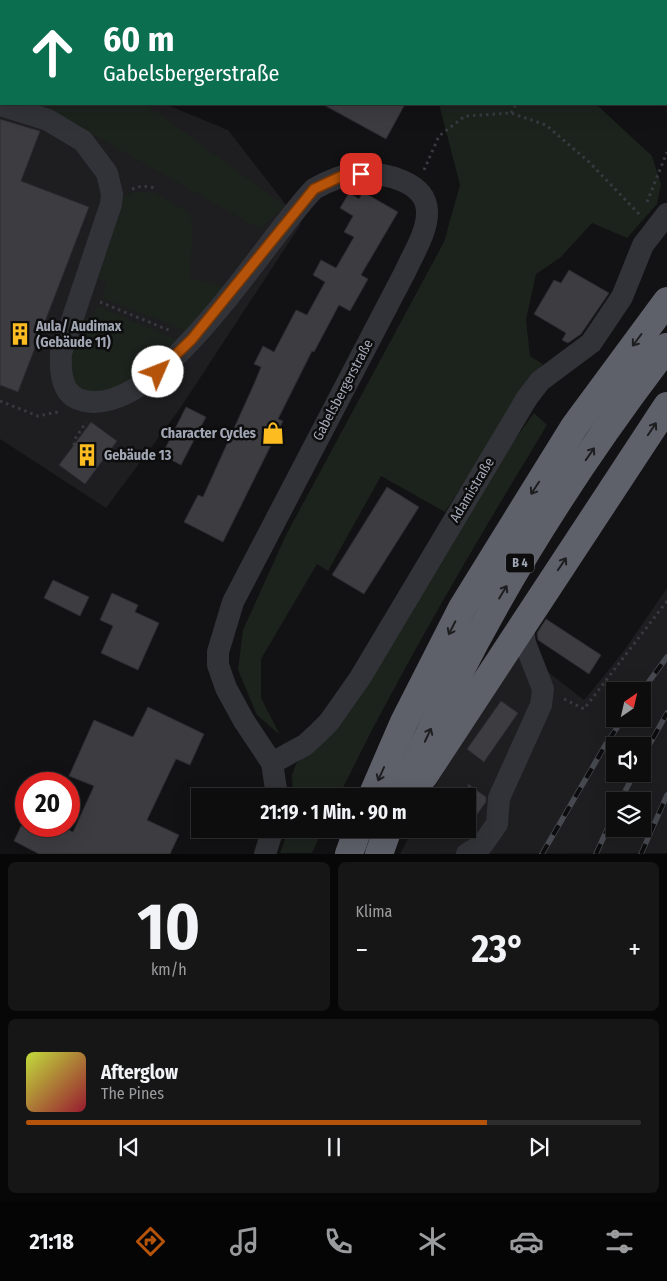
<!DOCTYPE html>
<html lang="de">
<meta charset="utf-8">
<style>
:root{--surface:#0e0d0e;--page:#171617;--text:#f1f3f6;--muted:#9b9c9e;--line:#2e2d2e;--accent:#b45309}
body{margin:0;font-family:"Fira Sans Condensed",sans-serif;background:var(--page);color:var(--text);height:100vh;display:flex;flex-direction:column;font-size:19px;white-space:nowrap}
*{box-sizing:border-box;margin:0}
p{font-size:16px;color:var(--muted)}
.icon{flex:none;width:28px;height:28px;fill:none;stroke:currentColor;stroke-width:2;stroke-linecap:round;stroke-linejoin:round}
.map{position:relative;height:854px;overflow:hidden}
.details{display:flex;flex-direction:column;gap:8px;padding:8px;background:#080708;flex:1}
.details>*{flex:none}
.banner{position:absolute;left:0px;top:0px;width:668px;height:105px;box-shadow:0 5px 20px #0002,0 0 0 1px var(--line);background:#0b6e4f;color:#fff;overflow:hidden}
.needle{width:32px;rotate:34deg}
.buttons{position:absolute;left:606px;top:682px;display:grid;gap:10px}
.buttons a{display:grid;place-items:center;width:45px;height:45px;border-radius:0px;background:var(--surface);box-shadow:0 5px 20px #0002,0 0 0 1px var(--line);font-size:25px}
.speed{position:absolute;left:15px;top:772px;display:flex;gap:10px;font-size:25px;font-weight:700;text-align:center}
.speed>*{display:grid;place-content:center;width:65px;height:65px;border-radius:50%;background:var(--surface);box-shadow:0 5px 20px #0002,0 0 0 1px var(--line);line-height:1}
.speed .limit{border:8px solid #d22;background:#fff;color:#111}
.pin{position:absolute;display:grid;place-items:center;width:42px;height:42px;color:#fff;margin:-21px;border-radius:10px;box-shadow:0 2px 8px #0006}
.me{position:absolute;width:55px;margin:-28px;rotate:46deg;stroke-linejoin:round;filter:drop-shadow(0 0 4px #0008)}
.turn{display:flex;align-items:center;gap:18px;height:105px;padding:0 20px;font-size:22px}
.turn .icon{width:65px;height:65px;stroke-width:2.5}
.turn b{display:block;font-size:35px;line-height:42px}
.big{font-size:38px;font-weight:700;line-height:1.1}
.details .card{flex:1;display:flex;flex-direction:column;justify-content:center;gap:8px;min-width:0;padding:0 18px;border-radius:8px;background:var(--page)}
.details .dial{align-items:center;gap:0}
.dial b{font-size:65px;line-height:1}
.song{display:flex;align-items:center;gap:15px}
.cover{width:60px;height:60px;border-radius:8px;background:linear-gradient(135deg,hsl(70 70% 55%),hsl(350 70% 35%))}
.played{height:5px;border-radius:2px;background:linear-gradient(90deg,var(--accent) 75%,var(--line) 75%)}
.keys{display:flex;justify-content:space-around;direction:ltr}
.heat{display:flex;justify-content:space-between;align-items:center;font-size:28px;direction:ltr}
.details .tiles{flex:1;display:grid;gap:8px;grid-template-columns:1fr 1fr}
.card:last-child{grid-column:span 2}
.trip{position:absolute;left:191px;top:788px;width:285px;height:50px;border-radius:0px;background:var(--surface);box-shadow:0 5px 20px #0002,0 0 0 1px var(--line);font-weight:700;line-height:50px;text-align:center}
.tab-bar{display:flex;height:80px;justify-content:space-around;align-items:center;background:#060506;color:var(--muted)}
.tab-bar .icon{width:35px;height:35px}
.tab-bar .on{color:var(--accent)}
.tab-bar b{font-size:22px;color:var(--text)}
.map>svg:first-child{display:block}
.built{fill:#1e1d20;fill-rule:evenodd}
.green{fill:#1c231d}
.building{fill:#3c3c41;stroke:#2c2b2f}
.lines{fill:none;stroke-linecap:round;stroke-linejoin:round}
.path{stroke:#383a40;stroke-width:3;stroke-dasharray:2.5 4;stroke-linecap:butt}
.minor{stroke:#323338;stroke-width:22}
.highway{stroke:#5e616a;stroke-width:28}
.rail-casing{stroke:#474950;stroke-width:5.5}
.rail{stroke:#0d0d0e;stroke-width:4;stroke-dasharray:11;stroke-linecap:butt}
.oneway{stroke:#1d1e20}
.route-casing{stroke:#753606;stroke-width:12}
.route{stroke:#b45309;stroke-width:9}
.labels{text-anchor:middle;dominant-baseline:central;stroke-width:5;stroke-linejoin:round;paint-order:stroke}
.shield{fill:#0d0d0e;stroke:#757983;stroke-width:1}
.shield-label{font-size:12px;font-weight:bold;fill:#a2a7b5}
.poi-label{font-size:14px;font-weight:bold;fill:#a2a7b5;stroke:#0d0d0e;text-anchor:start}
.street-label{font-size:14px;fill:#a2a7b5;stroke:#0d0d0e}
</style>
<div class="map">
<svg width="667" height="854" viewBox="0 0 667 854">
<rect width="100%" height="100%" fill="#121113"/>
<!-- built -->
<g class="built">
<path d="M 0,36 L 1,104 L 165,104 L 228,130 L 301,224 L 179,410 L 106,508 L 0,439 Z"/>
<path d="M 667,588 L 667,853 L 400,854 L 413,829 L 468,829 L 468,796 L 429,796 L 515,655 L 543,668 L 584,700 L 623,652 ZM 615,691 L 642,691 L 642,719 L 615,719 ZM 615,746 L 642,746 L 642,774 L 615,774 ZM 615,801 L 642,801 L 642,829 L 615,829 Z"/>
</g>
<!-- green -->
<g class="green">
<path d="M 273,0 L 417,0 L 419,1 L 272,1 Z"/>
<path d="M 34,104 L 146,104 L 285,206 L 260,229 L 51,111 Z"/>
<path d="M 439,104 L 596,104 L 652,156 L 661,184 L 657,204 L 627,238 L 592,223 L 561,257 L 536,274 L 526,320 L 530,356 L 543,364 L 513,406 L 445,512 L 381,476 L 328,571 L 317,564 L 261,659 L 261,698 L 280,735 L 257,715 L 238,670 L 243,630 L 286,535 L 444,242 L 460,185 Z"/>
<path d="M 135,191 L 154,193 L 188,211 L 193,223 L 190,278 L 227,287 L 189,332 L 102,298 L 107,283 L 94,277 L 116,201 Z"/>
<path d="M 97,306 L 180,341 L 118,390 L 82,394 L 70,382 L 66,363 L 79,316 L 91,320 Z"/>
<path d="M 534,413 L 547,425 C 474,546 401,668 339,796 L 293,796 L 292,775 L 296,764 L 339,722 L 486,479 Z"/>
<path d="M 289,829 L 323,829 L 312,853 L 280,853 Z"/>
</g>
<!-- building -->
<g class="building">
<path d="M 322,104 L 405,104 L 386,139 Z"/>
<path d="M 0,119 L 40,131 L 21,181 L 89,207 L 18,392 L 0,385 Z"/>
<path d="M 363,192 L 398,212 L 361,275 L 368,279 L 350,311 L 339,305 L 314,352 L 312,351 L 278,419 L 283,421 L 223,542 L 184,522 L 198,495 L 203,497 L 254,384 L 261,367 L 254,364 L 263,346 L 274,352 L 296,310 L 307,315 L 325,282 L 313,275 L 321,260 L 336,268 L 354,237 L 344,232 L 353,216 L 340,208 L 349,193 L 359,199 Z"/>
<path d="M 569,270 L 609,293 L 581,334 L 568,343 L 562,340 L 566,333 L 534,314 L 554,280 L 561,283 Z"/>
<path d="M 186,407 L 206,417 L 181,465 L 162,455 Z"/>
<path d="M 91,422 L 117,441 L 85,484 L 59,465 Z"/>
<path d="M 387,487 L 419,507 L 364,594 L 332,575 Z"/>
<path d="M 53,580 L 89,597 L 80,616 L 44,598 Z"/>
<path d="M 112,593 L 138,605 L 135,612 L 159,623 L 138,670 L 101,653 L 113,626 L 100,620 Z"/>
<path d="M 546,619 L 601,655 L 589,674 L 538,640 L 537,633 Z"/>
<path d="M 501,701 L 518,713 L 484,762 L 467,749 Z"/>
<path d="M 148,707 L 204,734 L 190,765 L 176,759 L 147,820 L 179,835 L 170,854 L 39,854 L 14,841 L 21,826 L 60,826 L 73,832 L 94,786 L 69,776 L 94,720 L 133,737 Z"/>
<path d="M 468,784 L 486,797 L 486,802 L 468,827 Z"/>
</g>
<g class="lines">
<!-- path -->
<g class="path">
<path d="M 547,1 L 548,0"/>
<path d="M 511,113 L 516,104"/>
<path d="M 424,170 L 439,136 L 465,116 L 511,113 L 546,125 L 589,162 L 640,215"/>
<path d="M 132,189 L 142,186 L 157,188"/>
<path d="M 647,202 L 667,152"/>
<path d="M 100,302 L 171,331"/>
<path d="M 0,401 L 38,416 L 58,412"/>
<path d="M 74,445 L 75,439 L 86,422"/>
<path d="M 564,699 L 584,709 L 667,601"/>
</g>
<!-- minor -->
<g class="minor">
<path d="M 0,105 L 48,120 L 83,141 L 107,173 L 112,194 L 111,204 L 61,353 C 60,369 61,392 78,399 C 155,428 267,236 314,189 C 328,181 344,174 361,173 C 384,173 426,181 427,211 C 428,231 413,254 405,272 L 233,602 L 218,652 L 218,665 L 226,688 L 244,721 L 272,763 L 277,796"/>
<path d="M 272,763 L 305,745 L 318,733 L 329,722 L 360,678 L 527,398 L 540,381 L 591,343 L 622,297 L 643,245 L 667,214"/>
<path d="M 265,854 L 273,829"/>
<path d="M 467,854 L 482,845 L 497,824 L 499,798 L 541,705 L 543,689 L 525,643 L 522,623"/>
</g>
<!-- highway -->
<g class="highway">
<path d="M 424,776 L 667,406"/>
<path d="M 372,796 L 404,722 L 462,608 L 574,427 L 667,301"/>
<path d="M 402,796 C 469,635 561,485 667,347"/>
<path d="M 349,854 L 358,829"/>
<path d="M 379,854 L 388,829"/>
</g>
<defs>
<g id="rail">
<path d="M 642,691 L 667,657"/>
<path d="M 642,758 L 667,713"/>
<path d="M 620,801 L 634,774"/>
<path d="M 542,854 L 606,744 L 623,719"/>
<path d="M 596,854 L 615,812"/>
<path d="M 641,854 L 667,795"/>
</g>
</defs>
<!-- rail casing -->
<use href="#rail" class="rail-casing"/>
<!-- rail -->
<use href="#rail" class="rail"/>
</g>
<!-- one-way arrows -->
<defs><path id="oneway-shaft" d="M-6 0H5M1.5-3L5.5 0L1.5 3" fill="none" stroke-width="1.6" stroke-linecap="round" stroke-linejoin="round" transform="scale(1.25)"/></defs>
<g class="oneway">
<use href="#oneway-shaft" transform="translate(637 340) rotate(127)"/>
<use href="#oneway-shaft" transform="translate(652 429) rotate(-56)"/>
<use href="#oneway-shaft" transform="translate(590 454) rotate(-55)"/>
<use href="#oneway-shaft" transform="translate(535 488) rotate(123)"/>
<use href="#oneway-shaft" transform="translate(562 564) rotate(-56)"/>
<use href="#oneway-shaft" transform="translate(503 592) rotate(-59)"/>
<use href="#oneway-shaft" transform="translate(452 628) rotate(117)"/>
<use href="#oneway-shaft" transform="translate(428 735) rotate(-65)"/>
<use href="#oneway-shaft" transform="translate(381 774) rotate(114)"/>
</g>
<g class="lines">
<defs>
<path id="route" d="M 158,372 L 192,339 L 314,189 L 342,176 L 361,174"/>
</defs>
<!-- route casing -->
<use href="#route" class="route-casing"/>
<!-- route -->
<use href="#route" class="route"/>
</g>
<!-- icons -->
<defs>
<symbol id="building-bare" viewBox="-9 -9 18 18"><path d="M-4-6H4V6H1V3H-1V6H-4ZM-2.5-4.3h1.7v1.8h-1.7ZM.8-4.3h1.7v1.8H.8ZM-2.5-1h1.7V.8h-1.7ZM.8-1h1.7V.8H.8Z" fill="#fdbd20" stroke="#0d0d0e" stroke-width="2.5" paint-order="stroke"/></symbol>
<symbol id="shop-bare" viewBox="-9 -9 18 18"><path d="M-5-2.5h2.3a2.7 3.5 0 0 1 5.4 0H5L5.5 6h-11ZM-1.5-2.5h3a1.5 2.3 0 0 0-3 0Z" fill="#fdbd20" stroke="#0d0d0e" stroke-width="2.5" paint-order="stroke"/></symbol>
</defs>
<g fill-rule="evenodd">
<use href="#building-bare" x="4" y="318" width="32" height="32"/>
<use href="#shop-bare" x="257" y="417" width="32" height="32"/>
<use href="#building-bare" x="71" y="439" width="32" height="32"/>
</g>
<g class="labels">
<!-- shield labels -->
<rect class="shield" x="506" y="553.5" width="28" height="19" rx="4"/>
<g class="shield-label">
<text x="520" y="563">B 4</text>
</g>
<!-- poi labels -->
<g class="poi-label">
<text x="36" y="326">Aula/ Audimax<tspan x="36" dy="16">(Gebäude 11)</tspan></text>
<text x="256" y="433" text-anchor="end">Character Cycles</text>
<text x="104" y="455">Gebäude 13</text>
</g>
<!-- street labels -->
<g class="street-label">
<text transform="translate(343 390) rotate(-62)">Gabelsbergerstraße</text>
<text transform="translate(472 490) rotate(-59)">Adamistraße</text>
</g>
</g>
</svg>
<div class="buttons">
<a><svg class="needle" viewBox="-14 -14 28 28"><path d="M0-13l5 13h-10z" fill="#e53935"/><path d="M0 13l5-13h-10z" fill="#9b9c9e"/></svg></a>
<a><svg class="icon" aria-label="sound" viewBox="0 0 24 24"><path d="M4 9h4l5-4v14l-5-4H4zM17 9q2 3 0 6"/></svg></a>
<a><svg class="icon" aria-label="layers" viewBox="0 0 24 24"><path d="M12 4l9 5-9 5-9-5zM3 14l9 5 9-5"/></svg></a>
</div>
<div class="speed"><div class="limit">20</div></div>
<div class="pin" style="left:361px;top:174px;background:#d93025"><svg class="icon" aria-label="arrive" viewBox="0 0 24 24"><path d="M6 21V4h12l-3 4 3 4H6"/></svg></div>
<svg class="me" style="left:158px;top:372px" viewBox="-20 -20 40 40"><circle r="19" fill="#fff"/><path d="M0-13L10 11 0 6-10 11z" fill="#b45309"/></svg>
<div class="trip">21:19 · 1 Min. · 90 m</div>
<div class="banner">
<div class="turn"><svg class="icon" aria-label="ahead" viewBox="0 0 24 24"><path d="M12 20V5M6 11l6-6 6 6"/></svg><div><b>60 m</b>Gabelsbergerstraße</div></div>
</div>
</div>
<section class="details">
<div class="tiles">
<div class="card dial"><b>10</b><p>km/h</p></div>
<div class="card"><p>Klima</p>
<div class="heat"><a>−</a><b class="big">23°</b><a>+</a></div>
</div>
<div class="card">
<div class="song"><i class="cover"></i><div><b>Afterglow</b><p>The Pines</p></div></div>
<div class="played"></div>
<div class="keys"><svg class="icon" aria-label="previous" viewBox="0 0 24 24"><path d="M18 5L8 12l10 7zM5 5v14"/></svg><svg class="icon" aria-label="pause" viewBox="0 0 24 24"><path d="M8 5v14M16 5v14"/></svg><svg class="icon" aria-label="next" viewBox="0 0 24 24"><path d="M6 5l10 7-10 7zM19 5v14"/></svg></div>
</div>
</div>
</section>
<nav class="tab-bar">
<b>21:18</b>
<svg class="icon on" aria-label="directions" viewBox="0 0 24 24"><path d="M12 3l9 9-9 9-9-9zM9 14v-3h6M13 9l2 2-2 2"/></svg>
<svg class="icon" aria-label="music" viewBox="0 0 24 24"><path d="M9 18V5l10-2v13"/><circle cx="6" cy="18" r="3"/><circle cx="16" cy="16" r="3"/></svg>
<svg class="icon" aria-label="phone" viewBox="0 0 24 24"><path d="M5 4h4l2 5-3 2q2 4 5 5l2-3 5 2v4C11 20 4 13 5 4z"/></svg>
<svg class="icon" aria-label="climate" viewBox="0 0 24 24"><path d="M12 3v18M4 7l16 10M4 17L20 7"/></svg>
<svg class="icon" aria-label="car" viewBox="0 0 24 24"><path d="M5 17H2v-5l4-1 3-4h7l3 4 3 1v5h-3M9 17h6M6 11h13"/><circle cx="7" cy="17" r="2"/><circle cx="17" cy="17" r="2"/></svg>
<svg class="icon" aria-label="filters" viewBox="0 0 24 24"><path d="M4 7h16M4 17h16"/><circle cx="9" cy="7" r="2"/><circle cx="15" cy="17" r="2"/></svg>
</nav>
